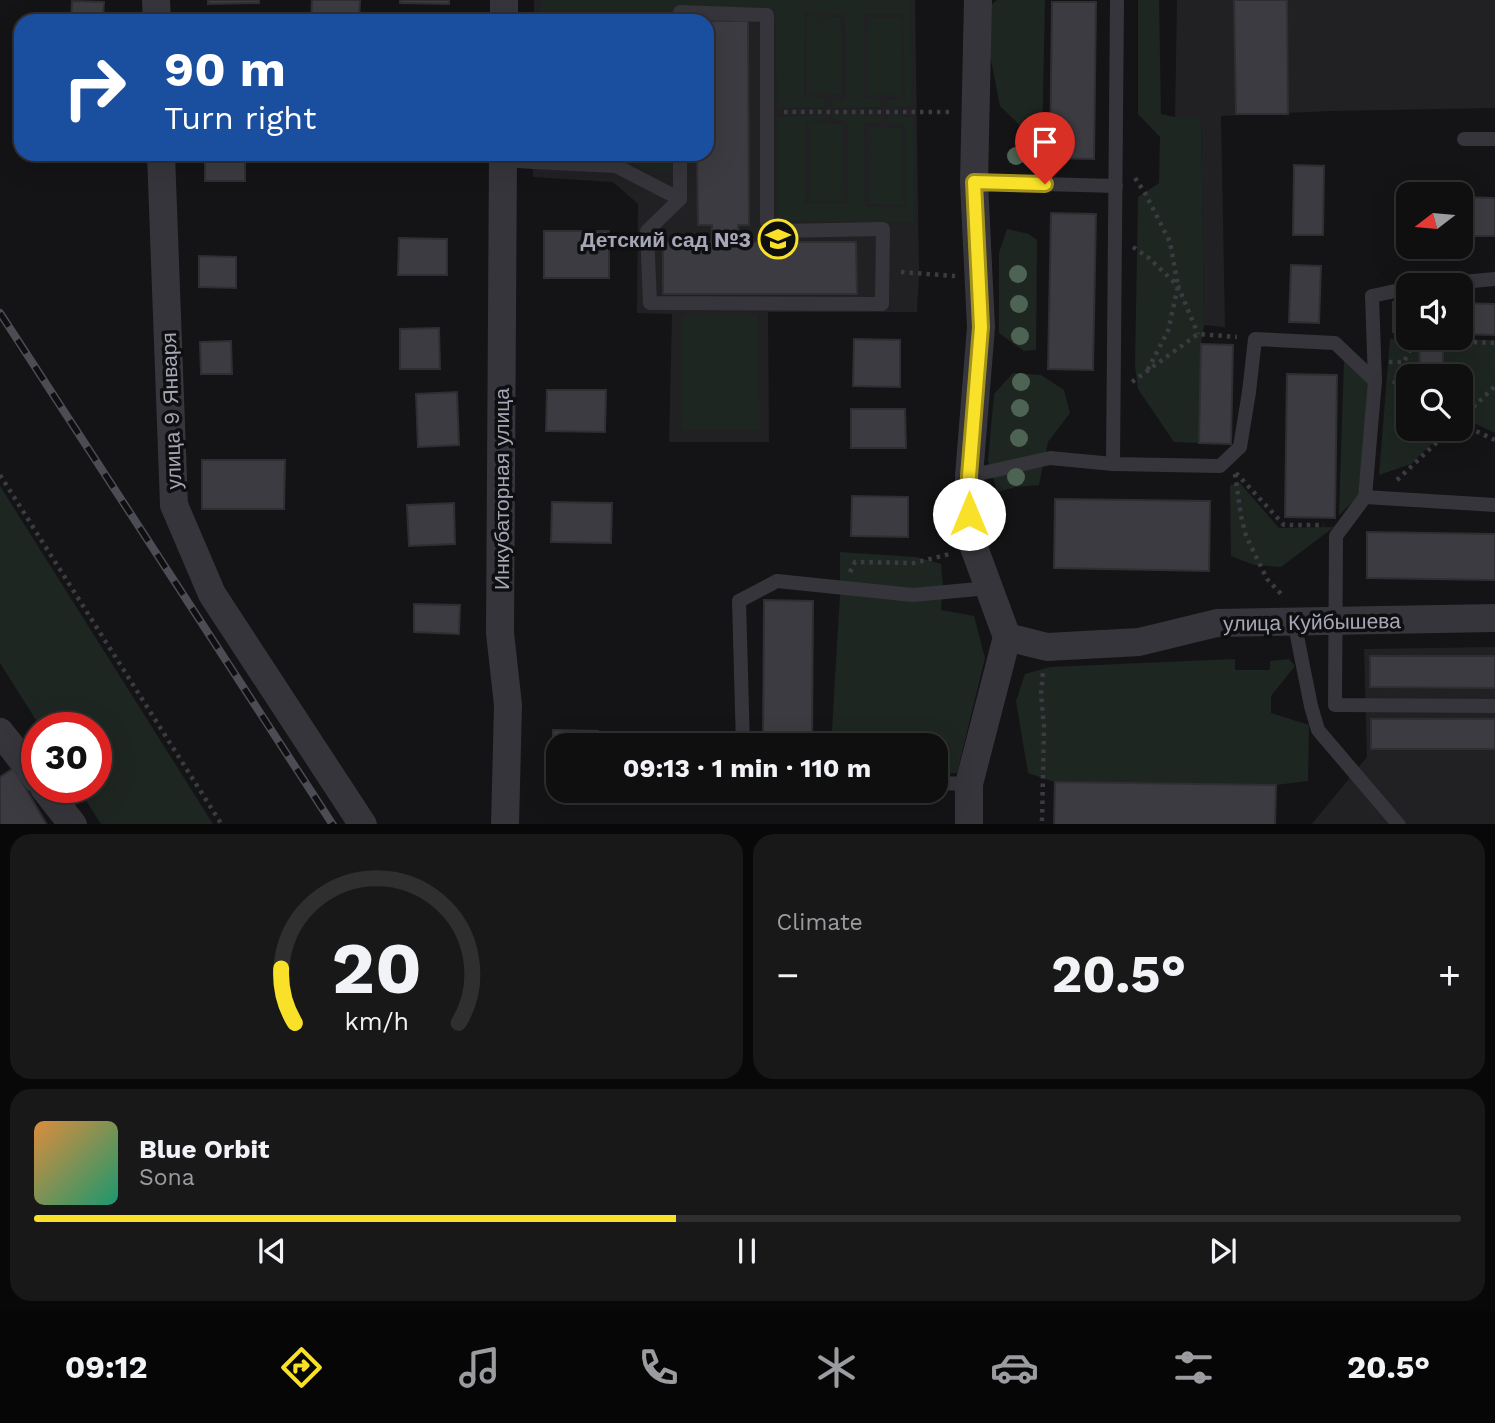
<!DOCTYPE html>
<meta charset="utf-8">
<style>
:root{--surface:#0f0f10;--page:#181819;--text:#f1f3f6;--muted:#9b9c9f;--line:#2f2f30;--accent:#f9e029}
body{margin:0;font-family:"Work Sans",sans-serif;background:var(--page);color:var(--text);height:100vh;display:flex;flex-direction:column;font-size:26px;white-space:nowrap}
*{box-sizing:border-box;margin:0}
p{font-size:23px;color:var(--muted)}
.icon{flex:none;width:38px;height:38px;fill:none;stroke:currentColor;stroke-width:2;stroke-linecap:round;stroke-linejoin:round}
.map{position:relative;height:824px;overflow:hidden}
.panel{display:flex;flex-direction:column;gap:10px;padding:10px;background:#080809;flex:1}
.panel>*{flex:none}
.guide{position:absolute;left:14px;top:14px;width:700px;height:147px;border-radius:21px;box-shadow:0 7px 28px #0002,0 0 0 2px var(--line);background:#1a4fa0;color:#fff;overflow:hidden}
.needle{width:46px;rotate:254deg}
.fabs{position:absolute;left:1396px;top:182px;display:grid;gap:14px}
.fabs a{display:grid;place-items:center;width:77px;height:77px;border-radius:14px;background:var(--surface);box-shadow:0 7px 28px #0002,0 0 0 2px var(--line);font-size:35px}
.speed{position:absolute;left:21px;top:712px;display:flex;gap:14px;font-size:35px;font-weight:700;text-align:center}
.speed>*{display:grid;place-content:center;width:91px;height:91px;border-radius:50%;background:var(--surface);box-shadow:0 7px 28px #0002,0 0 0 2px var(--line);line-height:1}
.speed .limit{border:10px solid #d22;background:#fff;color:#111}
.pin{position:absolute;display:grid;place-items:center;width:60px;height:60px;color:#fff;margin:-72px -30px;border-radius:50% 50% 50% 0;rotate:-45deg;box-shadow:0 0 7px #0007}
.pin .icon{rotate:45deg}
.me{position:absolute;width:77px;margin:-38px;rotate:0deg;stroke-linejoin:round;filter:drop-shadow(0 0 5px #0008)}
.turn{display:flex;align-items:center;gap:24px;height:147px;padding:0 35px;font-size:32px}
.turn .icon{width:91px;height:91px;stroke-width:2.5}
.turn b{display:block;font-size:49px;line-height:60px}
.big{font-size:52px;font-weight:700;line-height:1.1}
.panel .widget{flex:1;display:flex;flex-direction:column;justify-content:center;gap:10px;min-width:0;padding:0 24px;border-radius:21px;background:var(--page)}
.panel .dial{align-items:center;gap:0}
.dial svg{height:182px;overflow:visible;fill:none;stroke:var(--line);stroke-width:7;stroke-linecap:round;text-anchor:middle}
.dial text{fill:var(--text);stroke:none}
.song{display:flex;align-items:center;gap:21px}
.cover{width:84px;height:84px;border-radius:10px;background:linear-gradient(135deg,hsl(30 70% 55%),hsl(160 70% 35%))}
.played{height:7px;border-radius:4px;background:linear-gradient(90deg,var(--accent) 45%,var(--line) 45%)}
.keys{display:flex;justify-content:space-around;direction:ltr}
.heat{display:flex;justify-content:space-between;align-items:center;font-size:38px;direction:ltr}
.panel .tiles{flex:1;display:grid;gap:10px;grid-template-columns:1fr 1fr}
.widget:last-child{grid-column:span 2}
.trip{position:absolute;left:546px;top:733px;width:402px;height:70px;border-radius:21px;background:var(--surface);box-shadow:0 7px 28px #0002,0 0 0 2px var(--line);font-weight:700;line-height:70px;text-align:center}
.dock{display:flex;height:112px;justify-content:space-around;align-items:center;background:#060606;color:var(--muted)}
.dock .icon{width:49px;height:49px}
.dock .selected{color:var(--accent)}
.dock b{font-size:32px;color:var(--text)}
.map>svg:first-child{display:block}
.built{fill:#212023}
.green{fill:#1e2621}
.building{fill:#3c3b41;stroke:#2f2e32;stroke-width:2}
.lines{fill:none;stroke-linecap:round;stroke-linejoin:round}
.path{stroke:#3b3b42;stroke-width:4.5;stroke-dasharray:3.5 5;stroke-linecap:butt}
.service{stroke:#35353b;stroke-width:14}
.minor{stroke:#35353b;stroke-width:28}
.rail-casing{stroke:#4c4c54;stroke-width:8}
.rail{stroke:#0f0f11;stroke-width:5;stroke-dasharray:16;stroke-linecap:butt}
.tree{fill:#4d6354}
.route-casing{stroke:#a2921b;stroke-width:18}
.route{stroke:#f9e029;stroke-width:12}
.labels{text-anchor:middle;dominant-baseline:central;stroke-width:7;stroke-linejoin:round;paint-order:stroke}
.poi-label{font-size:21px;font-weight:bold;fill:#a5a7b7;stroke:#0f0f11;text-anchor:end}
.street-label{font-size:21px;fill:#a5a7b7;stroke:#0f0f11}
</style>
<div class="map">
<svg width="1495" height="825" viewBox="0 0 1495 825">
<rect width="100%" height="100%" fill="#141416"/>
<!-- built -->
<g class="built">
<path d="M 534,0 L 915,0 L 919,274 L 917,312 L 768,312 L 769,442 L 669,442 L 672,314 L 637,313 L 638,204 L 613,182 L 533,177 L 533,154 L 707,154 L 707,21 L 534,21 Z"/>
<path d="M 1177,0 L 1495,0 L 1495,108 L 1331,111 L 1221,116 L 1225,327 L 1204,325 L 1201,118 L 1175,117 Z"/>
<path d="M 1495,647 L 1495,824 L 1311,825 L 1367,757 L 1364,649 Z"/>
</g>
<!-- green -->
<g class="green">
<path d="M 541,0 L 911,0 L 911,106 L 888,107 L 888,100 L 905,99 L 903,14 L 864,15 L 864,97 L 881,99 L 880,107 L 832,108 L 832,100 L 846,100 L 846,14 L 805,13 L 804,95 L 825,98 L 824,107 L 777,108 L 775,9 L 676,8 L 676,21 L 541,21 Z"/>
<path d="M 997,0 L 1045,0 L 1042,147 L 1000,106 L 990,55 L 991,5 Z"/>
<path d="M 1138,0 L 1159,0 L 1161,114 L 1175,117 L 1201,117 L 1204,325 L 1201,344 L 1199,443 L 1174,442 L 1138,389 L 1135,366 L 1138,197 L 1159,183 L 1160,137 L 1138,114 Z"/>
<path d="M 807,16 L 841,17 L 842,94 L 807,93 Z"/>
<path d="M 868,18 L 901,18 L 902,95 L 867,95 Z"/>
<path d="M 832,114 L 882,115 L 882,122 L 864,123 L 865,207 L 906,207 L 905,125 L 888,123 L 888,116 L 913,117 L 913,223 L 778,221 L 778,117 L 825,115 L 825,120 L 806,121 L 805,204 L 848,204 L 848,121 L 832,119 Z"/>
<path d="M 809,123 L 842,124 L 844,201 L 809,201 Z"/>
<path d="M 869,127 L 902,128 L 903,205 L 869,204 Z"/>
<path d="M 581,154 L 676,154 L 676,170 L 657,173 L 619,158 Z"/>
<path d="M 1007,229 L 1029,234 L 1037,240 L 1036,350 L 1024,351 L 999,333 L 999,253 Z"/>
<path d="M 682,316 L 758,316 L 760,430 L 682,430 Z"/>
<path d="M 1390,339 L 1495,340 L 1495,433 L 1461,417 L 1461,376 L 1409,376 L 1409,429 L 1447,429 L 1411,464 L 1379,475 Z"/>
<path d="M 1344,360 L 1370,384 L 1358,497 L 1339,515 Z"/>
<path d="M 1013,373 L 1041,375 L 1064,390 L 1070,413 L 1048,442 L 1039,485 L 1016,487 L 997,492 L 988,460 L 994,394 Z"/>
<path d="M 1240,483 L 1279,528 L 1334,527 L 1281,567 L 1254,565 L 1231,556 L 1230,485 Z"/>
<path d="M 0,486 L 213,824 L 101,824 L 78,788 L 96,788 L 96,728 L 41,728 L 0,663 Z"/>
<path d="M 840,552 L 916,557 L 941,564 L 943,587 L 941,610 L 974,616 L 985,658 L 957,773 L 936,774 L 936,746 L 831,746 L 840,596 Z"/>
<path d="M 1235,659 L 1235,670 L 1270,670 L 1270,661 L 1289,659 L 1295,666 L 1271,696 L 1271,713 L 1309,725 L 1308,781 L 1276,785 L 1055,782 L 1028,773 L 1016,701 L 1025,674 L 1050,667 Z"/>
</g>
<!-- building -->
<g class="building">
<path d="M 208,0 L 259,0 L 259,3 L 208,4 Z"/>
<path d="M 312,0 L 360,0 L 359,21 L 311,21 Z"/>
<path d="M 400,0 L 449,0 L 449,4 L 400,3 Z"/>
<path d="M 1234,0 L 1287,0 L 1288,114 L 1236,114 Z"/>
<path d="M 72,1 L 104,2 L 103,21 L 71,21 Z"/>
<path d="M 1052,2 L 1096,2 L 1094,159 L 1050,158 Z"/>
<path d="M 697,21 L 748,21 L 749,225 L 738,225 L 738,242 L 856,242 L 857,294 L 663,294 L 663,242 L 712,242 L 712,225 L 698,225 L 697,154 L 707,154 L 707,21 Z"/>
<rect x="205" y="154" width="40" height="27"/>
<path d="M 1294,165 L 1324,166 L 1323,235 L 1293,235 Z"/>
<path d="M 1461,197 L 1495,198 L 1495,236 L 1461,236 Z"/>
<path d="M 1051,213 L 1096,214 L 1093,370 L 1048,369 Z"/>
<rect x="544" y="231" width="65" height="47"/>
<path d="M 399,238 L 447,239 L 447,275 L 398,275 Z"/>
<path d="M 199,256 L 236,257 L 236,288 L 199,287 Z"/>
<path d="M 1291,265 L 1321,266 L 1319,323 L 1289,322 Z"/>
<path d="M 1393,302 L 1409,302 L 1409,333 L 1393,332 Z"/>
<path d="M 1461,303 L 1495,304 L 1495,335 L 1461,334 Z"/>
<path d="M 439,328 L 440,369 L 400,369 L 400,329 Z"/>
<path d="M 854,339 L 900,340 L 900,387 L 853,386 Z"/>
<path d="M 231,341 L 232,374 L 201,374 L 200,342 Z"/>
<path d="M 1443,342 L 1443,366 L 1420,367 L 1419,343 Z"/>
<path d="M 1201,344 L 1233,345 L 1231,444 L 1199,443 Z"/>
<path d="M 1287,374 L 1337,375 L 1335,518 L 1285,517 Z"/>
<path d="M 547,390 L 606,390 L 605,432 L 546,431 Z"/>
<path d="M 457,392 L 459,445 L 418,447 L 416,394 Z"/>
<path d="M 851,409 L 905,409 L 906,448 L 851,448 Z"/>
<path d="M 202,460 L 285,460 L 284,509 L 202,509 Z"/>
<path d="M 852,496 L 908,497 L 908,537 L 851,536 Z"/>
<path d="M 1055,499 L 1210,501 L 1209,571 L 1054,568 Z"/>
<path d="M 552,502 L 612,503 L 611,543 L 551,542 Z"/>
<path d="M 454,503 L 455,544 L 409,546 L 407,505 Z"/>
<path d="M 1367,532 L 1495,534 L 1495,580 L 1367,578 Z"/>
<path d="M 764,600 L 813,601 L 812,746 L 763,746 Z"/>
<path d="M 414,604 L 460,605 L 459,634 L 414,632 Z"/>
<path d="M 1370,656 L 1495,656 L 1495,688 L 1370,687 Z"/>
<rect x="1371" y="719" width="124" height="30"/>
<path d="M 553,730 L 598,731 L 598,746 L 558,746 L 558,791 L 598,791 L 597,793 L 553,793 Z"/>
<path d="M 14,768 L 47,825 L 0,825 L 0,777 Z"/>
<path d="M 1055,782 L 1276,785 L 1275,825 L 1054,825 Z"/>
</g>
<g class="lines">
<!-- path -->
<g class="path">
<path d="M 784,112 L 950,112"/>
<path d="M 1135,178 L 1145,193 L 1170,242 L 1178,286 L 1168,331 L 1147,371"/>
<path d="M 1133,247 L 1149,258 L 1178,286 L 1198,334"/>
<path d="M 901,272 L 955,276"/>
<path d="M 1440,338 L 1453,341 L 1495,343"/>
<path d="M 1389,362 L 1404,362 L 1416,338"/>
<path d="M 1393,381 L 1409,391"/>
<path d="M 1132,382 L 1198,334 L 1237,337"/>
<path d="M 1461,419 L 1495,386"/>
<path d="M 1461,424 L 1495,440"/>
<path d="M 1236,473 L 1284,525 L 1324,525"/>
<path d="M 1235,474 L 1241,516 L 1246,536 L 1267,579 L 1284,597"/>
<path d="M 0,475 L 222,825"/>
<path d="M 1397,480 L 1451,429"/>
<path d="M 850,572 L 855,562 L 914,563 L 950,554"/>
<path d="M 1042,821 L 1044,727 L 1041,694 L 1043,672"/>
</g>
<!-- service -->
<g class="service">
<path d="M 680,21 L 680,12 L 767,15 L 767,222 L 777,231 L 883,229 L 882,304 L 650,303 L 647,231 L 680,199 L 680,154"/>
<path d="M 1464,139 L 1495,139"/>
<path d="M 503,160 L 533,162 L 616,166 L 680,199"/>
<path d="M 974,182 L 1116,186"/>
<path d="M 1429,285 L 1495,279"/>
<path d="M 1375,381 L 1372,296 L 1409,288"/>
<path d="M 1113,464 L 1117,0"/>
<path d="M 969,476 L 1050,458 L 1113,464 L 1220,466 L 1240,447 L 1249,392 L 1255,339 L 1335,343 L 1375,381 L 1365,497 L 1336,536 L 1335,705 L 1495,706"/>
<path d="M 1365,497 L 1495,505"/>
<path d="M 1294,621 L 1311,706 L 1318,730 L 1399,825"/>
<path d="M 743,746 L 739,601 L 777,581 L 913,595 L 989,588"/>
<path d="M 936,783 L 969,784"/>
</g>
<!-- minor -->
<g class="minor">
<path d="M 156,0 L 157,21"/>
<path d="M 504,21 L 504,0"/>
<path d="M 161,154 L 174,505 L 212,594 L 363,825"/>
<path d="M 503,154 L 500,633 L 508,705 L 505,825"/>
<path d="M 1007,637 L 1047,647 L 1139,642 L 1217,623 L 1495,618"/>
<path d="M 0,732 L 37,779"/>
<path d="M 44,788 L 73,825"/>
<path d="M 969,825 L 969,784 L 1007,637 L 969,534 L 969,476 L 981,327 L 974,182 L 978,0"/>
</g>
<defs>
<path id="rail" d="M 0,313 L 333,825"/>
</defs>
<!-- rail casing -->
<use href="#rail" class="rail-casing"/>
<!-- rail -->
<use href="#rail" class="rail"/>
</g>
<!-- trees -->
<g class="tree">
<circle cx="1016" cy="156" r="9"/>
<circle cx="1018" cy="274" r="9"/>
<circle cx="1019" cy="304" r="9"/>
<circle cx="1020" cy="336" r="9"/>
<circle cx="1021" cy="382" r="9"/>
<circle cx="1020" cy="408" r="9"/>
<circle cx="1019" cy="438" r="9"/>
<circle cx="1016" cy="477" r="9"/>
</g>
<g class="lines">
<defs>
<path id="route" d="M 969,514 L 969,476 L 981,327 L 974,182 L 1045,184"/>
</defs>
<!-- route casing -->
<use href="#route" class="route-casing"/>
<!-- route -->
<use href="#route" class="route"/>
</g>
<!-- icons -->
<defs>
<symbol id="school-ring" viewBox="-11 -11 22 22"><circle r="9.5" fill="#0f0f11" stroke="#f9e029" stroke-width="1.5"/><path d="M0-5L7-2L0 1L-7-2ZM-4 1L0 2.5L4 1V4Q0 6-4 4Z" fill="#f9e029"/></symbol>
</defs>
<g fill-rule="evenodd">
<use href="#school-ring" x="756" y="217" width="44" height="44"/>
</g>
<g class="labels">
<!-- poi labels -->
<g class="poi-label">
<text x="751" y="239">Детский сад №3</text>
</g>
<!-- street labels -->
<g class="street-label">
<text transform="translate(171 411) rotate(-92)">улица 9 Января</text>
<text transform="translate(501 489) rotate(-90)">Инкубаторная улица</text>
<text transform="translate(1312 622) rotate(-1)">улица Куйбышева</text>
</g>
</g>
</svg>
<div class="fabs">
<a><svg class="needle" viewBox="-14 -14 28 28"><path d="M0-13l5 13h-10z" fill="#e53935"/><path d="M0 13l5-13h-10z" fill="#9b9c9f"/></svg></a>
<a><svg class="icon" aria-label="sound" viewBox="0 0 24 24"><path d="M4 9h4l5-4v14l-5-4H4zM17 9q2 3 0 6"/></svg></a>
<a><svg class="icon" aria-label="search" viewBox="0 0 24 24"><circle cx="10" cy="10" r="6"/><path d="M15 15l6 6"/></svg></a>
</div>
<div class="speed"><div class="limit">30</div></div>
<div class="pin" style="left:1045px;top:184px;background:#d93025"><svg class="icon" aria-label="arrive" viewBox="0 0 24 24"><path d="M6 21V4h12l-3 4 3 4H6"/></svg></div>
<svg class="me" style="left:969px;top:514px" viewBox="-20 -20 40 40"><circle r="19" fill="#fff"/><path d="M0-13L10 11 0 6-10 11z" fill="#f9e029"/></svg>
<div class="trip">09:13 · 1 min · 110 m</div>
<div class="guide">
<div class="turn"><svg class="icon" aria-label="right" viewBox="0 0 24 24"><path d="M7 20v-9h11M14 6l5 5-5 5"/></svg><div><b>90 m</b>Turn right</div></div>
</div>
</div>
<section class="panel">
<div class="tiles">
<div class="widget dial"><svg viewBox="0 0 100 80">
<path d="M14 69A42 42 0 1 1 86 69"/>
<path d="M14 69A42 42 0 0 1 8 45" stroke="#f9e029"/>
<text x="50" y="56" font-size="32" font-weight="700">20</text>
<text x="50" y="72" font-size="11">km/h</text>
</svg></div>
<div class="widget"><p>Climate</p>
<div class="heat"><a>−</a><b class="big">20.5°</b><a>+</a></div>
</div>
<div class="widget">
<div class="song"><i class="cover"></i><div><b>Blue Orbit</b><p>Sona</p></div></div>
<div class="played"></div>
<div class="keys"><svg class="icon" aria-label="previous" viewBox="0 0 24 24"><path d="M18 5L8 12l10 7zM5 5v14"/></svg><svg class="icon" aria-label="pause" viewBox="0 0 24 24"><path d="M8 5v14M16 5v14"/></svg><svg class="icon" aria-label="next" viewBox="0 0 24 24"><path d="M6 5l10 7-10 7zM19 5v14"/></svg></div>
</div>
</div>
</section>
<nav class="dock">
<b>09:12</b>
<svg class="icon selected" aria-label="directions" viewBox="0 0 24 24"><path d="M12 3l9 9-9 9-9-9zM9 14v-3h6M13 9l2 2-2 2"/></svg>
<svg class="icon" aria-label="music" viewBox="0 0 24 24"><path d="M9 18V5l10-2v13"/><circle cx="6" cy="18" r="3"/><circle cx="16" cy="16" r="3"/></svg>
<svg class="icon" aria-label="phone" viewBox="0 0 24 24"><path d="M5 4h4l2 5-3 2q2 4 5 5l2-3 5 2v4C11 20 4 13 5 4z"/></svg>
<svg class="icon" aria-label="climate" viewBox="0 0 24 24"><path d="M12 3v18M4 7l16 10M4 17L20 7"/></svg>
<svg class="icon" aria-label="car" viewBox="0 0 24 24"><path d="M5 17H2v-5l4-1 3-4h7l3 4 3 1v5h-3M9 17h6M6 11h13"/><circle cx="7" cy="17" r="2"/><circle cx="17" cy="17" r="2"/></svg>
<svg class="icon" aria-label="filters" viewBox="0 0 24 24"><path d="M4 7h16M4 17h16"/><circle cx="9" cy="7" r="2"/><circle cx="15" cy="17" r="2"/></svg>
<b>20.5°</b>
</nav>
